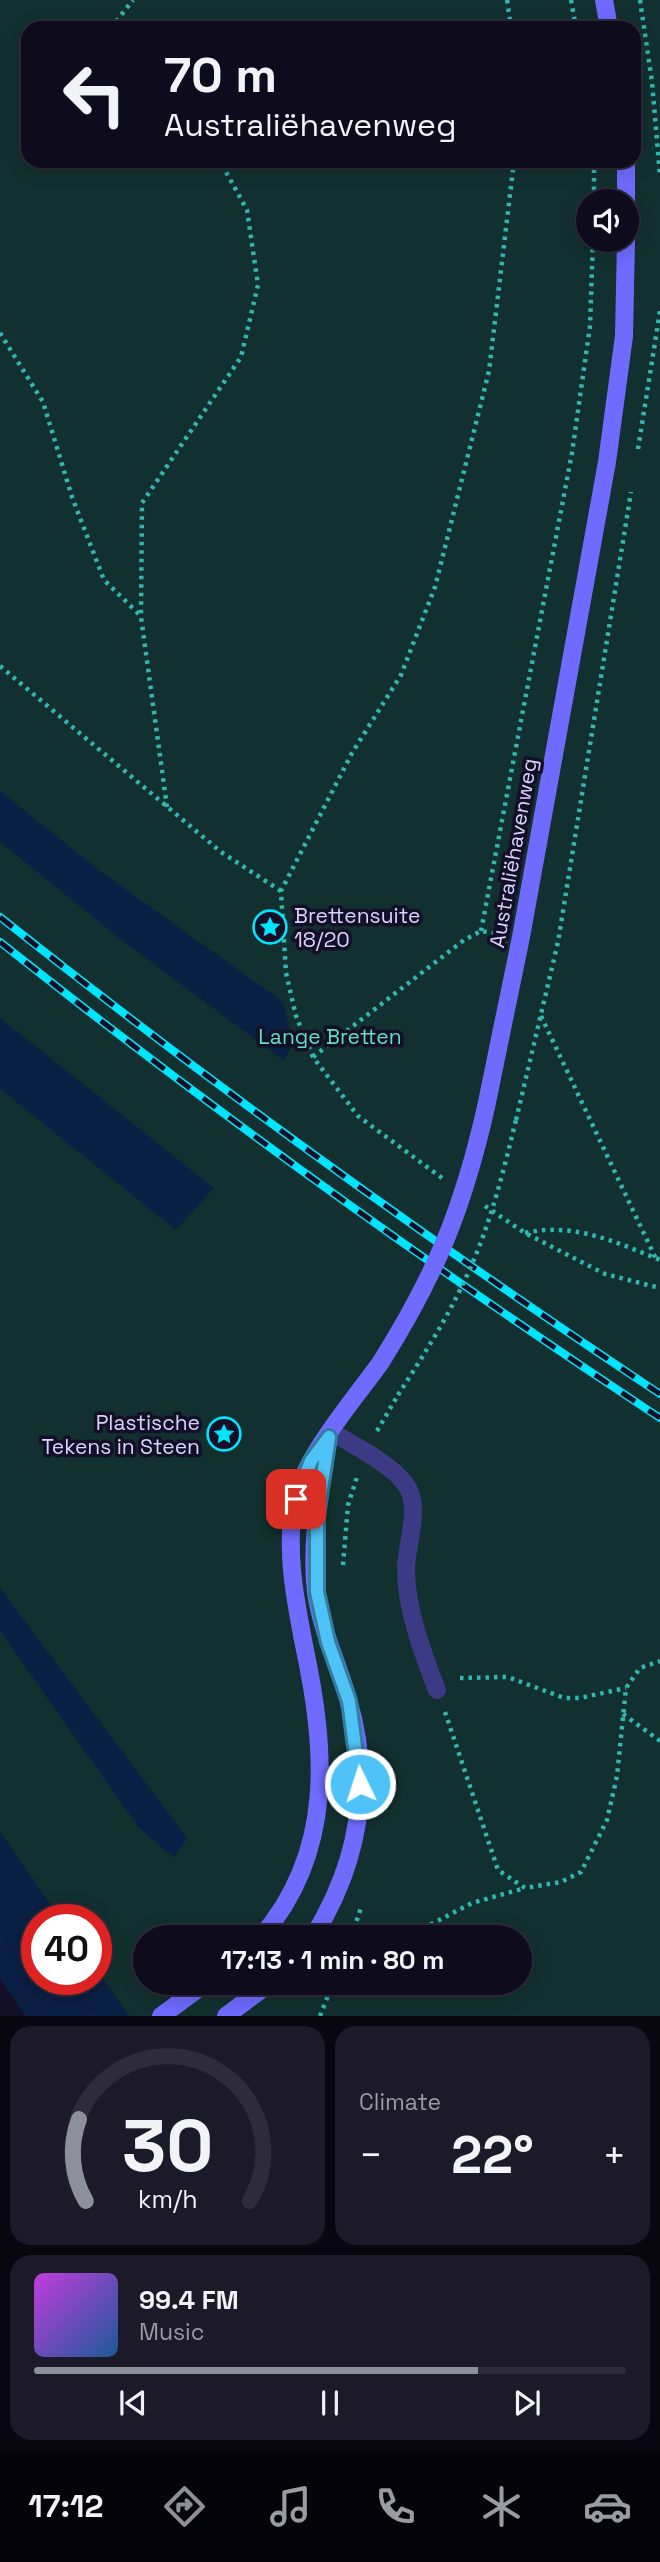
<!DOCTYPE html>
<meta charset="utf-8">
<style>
:root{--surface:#0e0b1c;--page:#1c1929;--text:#f1f3f6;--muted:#9b9ba3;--line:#2e2b3b;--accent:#8c9099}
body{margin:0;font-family:"Space Grotesk",sans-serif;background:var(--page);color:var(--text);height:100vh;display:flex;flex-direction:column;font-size:26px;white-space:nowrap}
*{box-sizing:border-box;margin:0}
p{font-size:23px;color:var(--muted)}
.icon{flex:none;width:38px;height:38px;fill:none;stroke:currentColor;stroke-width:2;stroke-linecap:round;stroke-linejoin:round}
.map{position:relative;height:2016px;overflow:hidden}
.sheet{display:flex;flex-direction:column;gap:10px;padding:10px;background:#08060f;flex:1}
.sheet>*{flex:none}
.hud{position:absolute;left:21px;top:21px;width:620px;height:147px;border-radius:21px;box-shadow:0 4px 18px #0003,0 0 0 2px var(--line);background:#0e0b1c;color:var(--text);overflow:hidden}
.tools{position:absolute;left:576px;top:189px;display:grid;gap:14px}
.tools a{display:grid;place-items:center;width:63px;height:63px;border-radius:50%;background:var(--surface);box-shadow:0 4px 18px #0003,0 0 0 2px var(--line);font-size:35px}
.speed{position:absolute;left:21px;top:1904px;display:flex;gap:14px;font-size:35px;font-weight:700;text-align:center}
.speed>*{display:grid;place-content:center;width:91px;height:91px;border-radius:50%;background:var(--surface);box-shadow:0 4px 18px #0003,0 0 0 2px var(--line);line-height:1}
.speed .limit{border:10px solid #d22;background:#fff;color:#111}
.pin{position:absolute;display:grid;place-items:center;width:60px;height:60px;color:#fff;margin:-30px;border-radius:14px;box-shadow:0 4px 10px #0006}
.me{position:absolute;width:77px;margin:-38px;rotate:356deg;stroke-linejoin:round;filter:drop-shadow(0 0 5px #0008)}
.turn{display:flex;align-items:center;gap:24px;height:147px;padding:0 28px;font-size:32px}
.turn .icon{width:91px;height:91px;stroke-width:2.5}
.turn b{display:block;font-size:49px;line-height:60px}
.big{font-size:52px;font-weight:800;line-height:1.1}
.sheet .card{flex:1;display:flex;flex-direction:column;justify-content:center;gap:10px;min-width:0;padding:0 24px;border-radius:21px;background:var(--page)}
.sheet .dial{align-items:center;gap:0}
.dial svg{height:182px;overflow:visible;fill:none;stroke:var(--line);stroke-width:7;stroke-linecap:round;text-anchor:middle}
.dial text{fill:var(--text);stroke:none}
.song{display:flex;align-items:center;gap:21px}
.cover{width:84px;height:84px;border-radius:10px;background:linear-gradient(135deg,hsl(290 70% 55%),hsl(210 70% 35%))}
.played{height:7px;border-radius:4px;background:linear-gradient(90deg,var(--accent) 75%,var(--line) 75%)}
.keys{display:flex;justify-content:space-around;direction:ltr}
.heat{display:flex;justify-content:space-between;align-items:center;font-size:38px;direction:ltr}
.sheet .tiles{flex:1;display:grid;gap:10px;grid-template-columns:1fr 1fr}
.card:last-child{grid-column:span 2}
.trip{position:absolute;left:133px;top:1925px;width:399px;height:70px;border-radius:35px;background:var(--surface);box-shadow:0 4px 18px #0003,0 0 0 2px var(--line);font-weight:800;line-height:70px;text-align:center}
.tabs{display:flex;height:112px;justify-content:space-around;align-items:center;background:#06040b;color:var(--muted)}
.tabs .icon{width:49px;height:49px}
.tabs .on{color:var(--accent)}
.tabs b{font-size:32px;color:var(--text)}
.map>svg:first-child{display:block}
.green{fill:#12302f;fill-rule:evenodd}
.water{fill:#0a1f44}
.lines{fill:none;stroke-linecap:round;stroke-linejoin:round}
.path{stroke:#2fb8b0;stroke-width:4.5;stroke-dasharray:3.5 5;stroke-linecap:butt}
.lane{stroke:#3d3a85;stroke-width:18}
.secondary{stroke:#6f6bff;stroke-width:18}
.rail-casing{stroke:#00e5ff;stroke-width:8}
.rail{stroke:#130f26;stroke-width:5;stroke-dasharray:16;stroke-linecap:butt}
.path-bridge{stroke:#2fb8b0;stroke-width:4.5;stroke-dasharray:3.5 5;stroke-linecap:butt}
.secondary-bridge{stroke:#6f6bff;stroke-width:18}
.route-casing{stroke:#337fa1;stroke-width:18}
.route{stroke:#4fc3f7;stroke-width:12}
.labels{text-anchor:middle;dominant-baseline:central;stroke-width:7;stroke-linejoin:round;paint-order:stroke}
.street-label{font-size:21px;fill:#d9d4ff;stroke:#130f26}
.poi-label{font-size:21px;fill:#d9d4ff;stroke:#130f26;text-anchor:start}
.park-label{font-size:21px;fill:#5fe0c0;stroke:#130f26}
</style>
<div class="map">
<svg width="660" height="2016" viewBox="0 0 660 2016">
<rect width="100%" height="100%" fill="#130f26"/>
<!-- green -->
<path class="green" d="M 0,0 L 660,0 L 660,2016 L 129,2016 L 96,1970 L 96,1920 L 61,1920 L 0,1832 ZM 28,28 L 634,28 L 634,161 L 28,161 ZM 588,201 L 626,201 L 626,240 L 588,240 ZM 145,1937 L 520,1937 L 520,1983 L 145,1983 Z"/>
<!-- water -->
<g class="water">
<path d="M 0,791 L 100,871 L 283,1002 L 293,1042 L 284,1061 L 118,937 L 0,842 Z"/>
<path d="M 0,1018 L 214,1188 L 176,1230 L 0,1089 Z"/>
<path d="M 0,1588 L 187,1838 L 174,1858 L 139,1828 L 0,1631 Z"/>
<path d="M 0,1832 L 61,1920 L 37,1920 L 37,1979 L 96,1979 L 96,1970 L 129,2016 L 26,2016 L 0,1979 Z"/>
</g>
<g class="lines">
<!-- path -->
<g class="path">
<path d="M 507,0 L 511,28"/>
<path d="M 571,0 L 576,28"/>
<path d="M 640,0 L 652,82 L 660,176"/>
<path d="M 111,28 L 133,0"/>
<path d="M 594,161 L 594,201"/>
<path d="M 0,333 L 43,402 L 72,497 L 104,580 L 141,616"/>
<path d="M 638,449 L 660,311"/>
<path d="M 0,666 L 221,852 L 281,891"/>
<path d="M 167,807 L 141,617 L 142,503 L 241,357 L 258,285 L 247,210 L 220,161"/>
<path d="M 481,931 L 572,453 L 590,326 L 593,240"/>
<path d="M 541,1016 L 656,1259"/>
<path d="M 313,1057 L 464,940 L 481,931 L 498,934"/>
<path d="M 516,1120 L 558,942 L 631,492"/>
<path d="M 442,1178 L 358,1116 L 313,1057 L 296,1016 L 286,973 L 281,891 L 352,753 L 401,675 L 435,587 L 489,371 L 514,161"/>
<path d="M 485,1206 L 525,1233 L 605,1274 L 660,1288"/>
<path d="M 525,1233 C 573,1222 616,1242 660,1260"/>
<path d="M 377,1431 L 398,1395"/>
<path d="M 343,1565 L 348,1505 L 357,1477"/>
<path d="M 460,1678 L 508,1677 L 564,1698 L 580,1698 L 626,1688"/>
<path d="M 445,1712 L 498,1870 L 525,1888 L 561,1882 L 581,1872 L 607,1820 L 617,1776 L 626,1688 L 640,1668 L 660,1661"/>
<path d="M 623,1714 L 660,1741"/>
<path d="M 353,1931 L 362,1937"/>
<path d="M 351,1937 L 362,1905"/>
<path d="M 390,1937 L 422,1929 L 472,1903 L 525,1888"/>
<path d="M 320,2016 L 333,1983"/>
</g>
<!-- lane -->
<path class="lane" d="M 332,1432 C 353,1445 393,1465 406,1485 C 422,1507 406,1544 406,1570 C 406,1608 423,1654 437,1690"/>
<!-- secondary -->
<g class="secondary">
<path d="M 604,0 L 609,28"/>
<path d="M 626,161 L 626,237"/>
<path d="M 486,1107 L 521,937 L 607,462 L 624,336 L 626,240"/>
<path d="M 261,1937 C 335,1851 326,1749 304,1645 C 295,1599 284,1544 296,1497 C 308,1452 353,1401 381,1362"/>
<path d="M 313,1937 C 359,1863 373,1784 348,1699 C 338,1664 321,1629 316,1592 C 310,1542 321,1489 328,1439"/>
<path d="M 161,2016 L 206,1983"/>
<path d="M 226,2016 L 270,1983"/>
</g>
<defs>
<g id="rail">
<path d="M 0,917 C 213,1086 434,1244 660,1394"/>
<path d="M 0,942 C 213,1111 434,1269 660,1418"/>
</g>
</defs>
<!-- rail casing -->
<use href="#rail" class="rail-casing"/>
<!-- rail -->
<use href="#rail" class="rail"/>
<!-- path-bridge -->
<path class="path-bridge" d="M 398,1395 C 425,1353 452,1311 472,1264 C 492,1218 504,1169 516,1120"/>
<!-- secondary-bridge -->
<path class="secondary-bridge" d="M 381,1362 C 436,1274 463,1209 486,1107"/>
</g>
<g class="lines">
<defs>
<path id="route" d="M 296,1499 L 311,1461 L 329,1437 L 317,1515 L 317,1592 L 328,1642 L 349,1701 L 360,1784"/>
</defs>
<!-- route casing -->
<use href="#route" class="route-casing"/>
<!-- route -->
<use href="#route" class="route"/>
</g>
<!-- icons -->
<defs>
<symbol id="sight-ring" viewBox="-11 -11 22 22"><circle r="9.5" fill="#130f26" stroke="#00e5ff" stroke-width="1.5"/><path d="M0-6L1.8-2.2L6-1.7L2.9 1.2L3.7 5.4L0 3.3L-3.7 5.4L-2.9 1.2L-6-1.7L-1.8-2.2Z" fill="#00e5ff"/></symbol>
</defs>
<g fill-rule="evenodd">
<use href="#sight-ring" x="251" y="908" width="38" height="38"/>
<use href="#sight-ring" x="205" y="1415" width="38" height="38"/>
</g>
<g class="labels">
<!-- street labels -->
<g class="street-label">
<text transform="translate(513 853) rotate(-80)">Australiëhavenweg</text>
</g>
<!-- poi labels -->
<g class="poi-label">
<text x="294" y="915">Brettensuite<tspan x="294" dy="24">18/20</tspan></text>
<text x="200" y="1422" text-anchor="end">Plastische<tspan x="200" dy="24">Tekens in Steen</tspan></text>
</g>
<!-- park labels -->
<g class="park-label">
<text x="330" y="1036">Lange Bretten</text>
</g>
</g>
</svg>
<div class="tools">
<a><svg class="icon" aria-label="sound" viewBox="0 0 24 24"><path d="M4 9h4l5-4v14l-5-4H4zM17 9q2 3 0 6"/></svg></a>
</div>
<div class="speed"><div class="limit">40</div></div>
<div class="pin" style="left:296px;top:1499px;background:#d93025"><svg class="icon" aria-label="arrive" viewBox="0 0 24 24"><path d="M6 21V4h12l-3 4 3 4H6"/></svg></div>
<svg class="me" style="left:360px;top:1784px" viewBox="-20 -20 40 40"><circle r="17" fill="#4fc3f7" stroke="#fff" stroke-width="3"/><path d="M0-11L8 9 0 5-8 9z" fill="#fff"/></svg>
<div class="trip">17:13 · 1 min · 80 m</div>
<div class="hud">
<div class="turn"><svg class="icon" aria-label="left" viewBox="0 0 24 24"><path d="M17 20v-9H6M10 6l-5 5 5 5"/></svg><div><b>70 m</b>Australiëhavenweg</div></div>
</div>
</div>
<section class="sheet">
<div class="tiles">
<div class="card dial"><svg viewBox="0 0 100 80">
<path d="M14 69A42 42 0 1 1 86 69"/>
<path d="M14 69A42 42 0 0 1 11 33" stroke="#8c9099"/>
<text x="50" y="56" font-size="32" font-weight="700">30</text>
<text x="50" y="72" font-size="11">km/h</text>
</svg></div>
<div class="card"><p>Climate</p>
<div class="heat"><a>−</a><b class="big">22°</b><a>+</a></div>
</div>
<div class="card">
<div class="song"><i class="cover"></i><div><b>99.4 FM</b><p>Music</p></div></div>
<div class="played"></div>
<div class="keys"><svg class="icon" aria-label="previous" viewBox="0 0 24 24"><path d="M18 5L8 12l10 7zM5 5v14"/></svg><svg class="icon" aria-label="pause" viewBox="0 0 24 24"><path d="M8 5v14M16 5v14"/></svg><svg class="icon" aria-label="next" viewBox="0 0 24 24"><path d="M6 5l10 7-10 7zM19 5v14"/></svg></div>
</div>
</div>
</section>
<nav class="tabs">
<b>17:12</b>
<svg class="icon on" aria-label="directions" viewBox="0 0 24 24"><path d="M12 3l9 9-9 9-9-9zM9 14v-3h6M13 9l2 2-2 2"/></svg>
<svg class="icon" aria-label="music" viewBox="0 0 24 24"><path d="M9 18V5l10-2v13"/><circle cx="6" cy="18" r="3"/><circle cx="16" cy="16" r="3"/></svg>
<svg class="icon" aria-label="phone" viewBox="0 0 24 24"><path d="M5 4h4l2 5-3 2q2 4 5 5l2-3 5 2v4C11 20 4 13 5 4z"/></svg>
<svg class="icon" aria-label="climate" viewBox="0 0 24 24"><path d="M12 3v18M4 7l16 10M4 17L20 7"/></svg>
<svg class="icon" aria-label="car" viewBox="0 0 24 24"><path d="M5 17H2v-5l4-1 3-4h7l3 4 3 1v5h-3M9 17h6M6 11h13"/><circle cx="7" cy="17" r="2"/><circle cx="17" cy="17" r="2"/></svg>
</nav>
